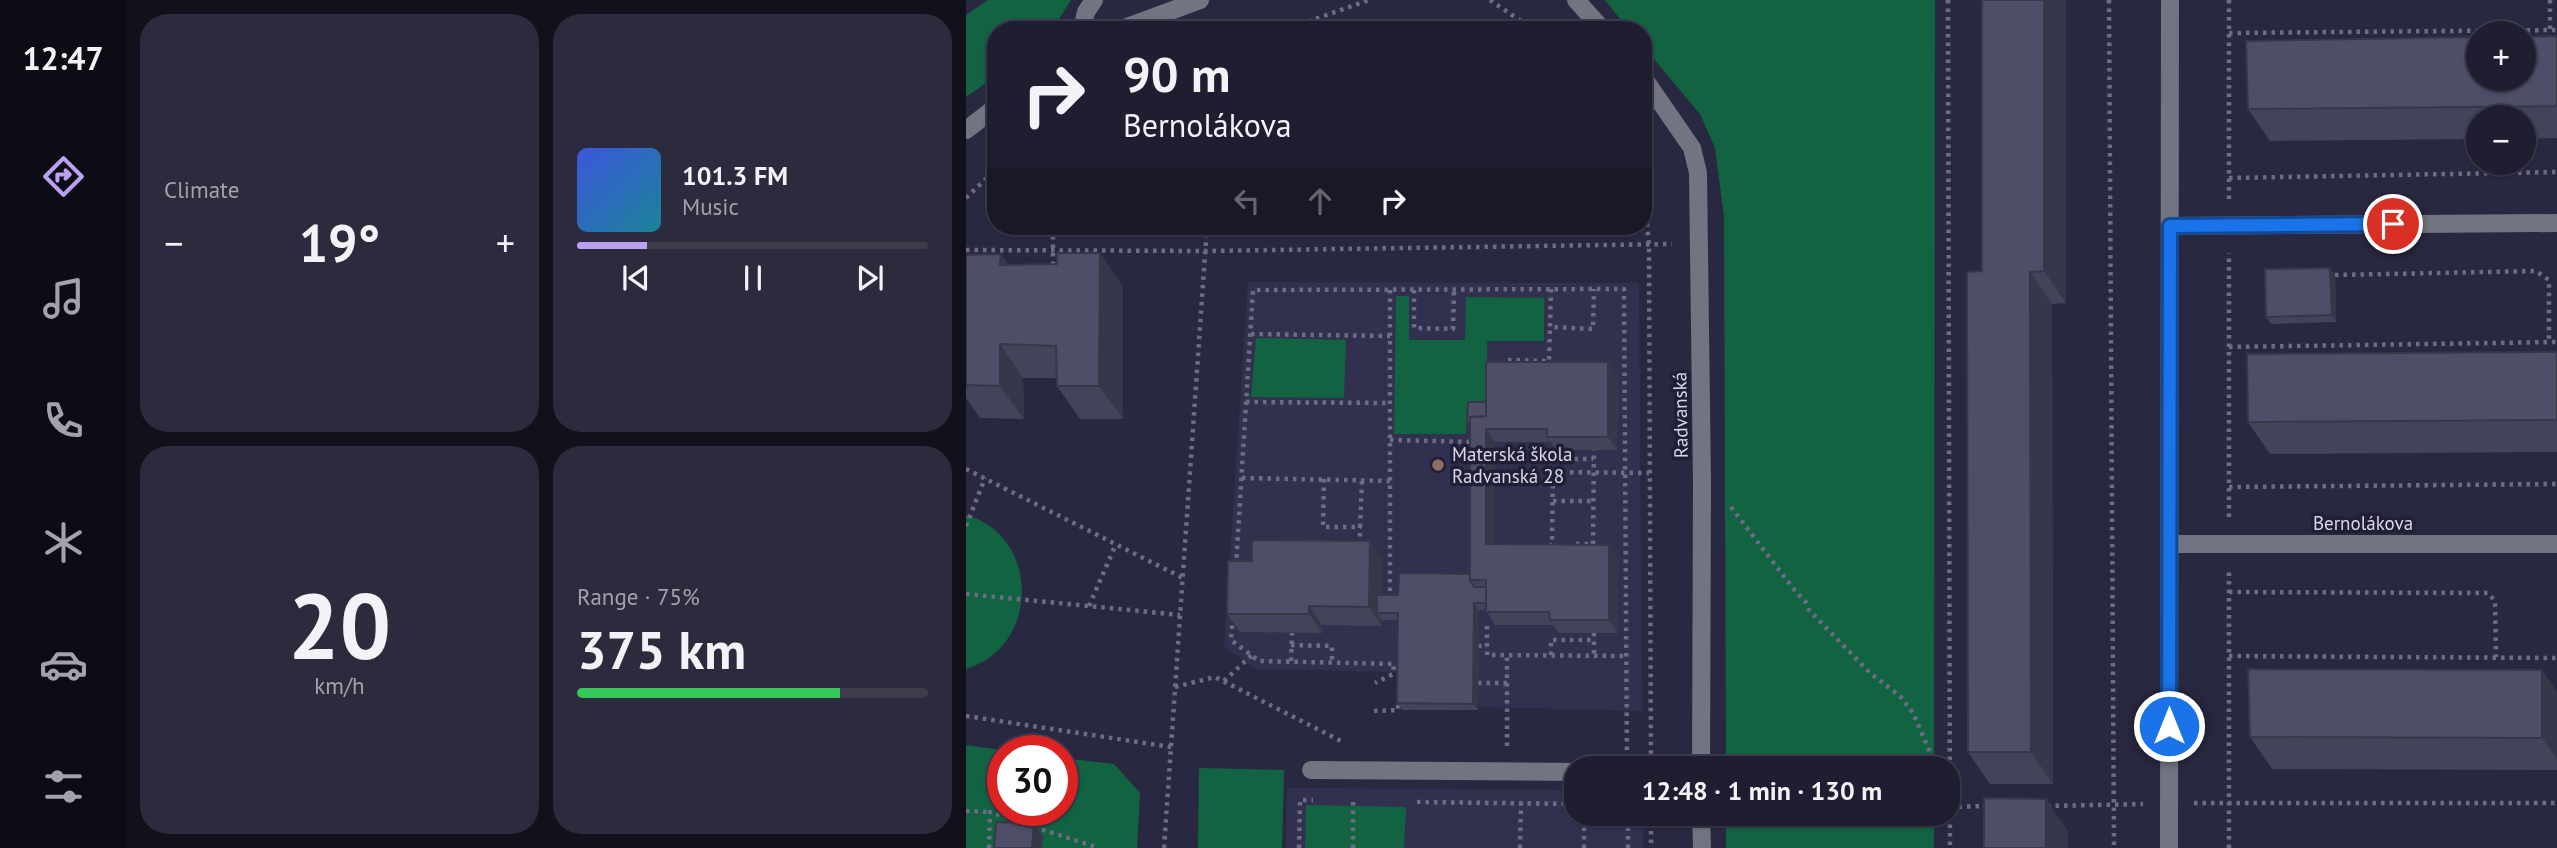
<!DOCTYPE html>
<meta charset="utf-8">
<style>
:root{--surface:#1f1e31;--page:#2c2b3d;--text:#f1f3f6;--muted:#a1a2ab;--line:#3c3c4d;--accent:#bca0f2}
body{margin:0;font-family:"PT Sans",sans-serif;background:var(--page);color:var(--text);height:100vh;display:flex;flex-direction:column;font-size:26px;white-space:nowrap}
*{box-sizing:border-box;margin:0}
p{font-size:23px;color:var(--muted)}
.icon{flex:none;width:38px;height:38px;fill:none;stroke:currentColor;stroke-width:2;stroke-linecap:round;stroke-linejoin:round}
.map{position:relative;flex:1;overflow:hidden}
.drawer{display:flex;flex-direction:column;gap:14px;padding:14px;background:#11101b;width:840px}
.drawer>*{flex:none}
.top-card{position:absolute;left:21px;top:21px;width:665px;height:214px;border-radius:28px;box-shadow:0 2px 5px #0004,0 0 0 2px var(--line);background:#1f1e31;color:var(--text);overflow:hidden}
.fabs{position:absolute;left:1500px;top:21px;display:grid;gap:14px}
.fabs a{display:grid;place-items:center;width:70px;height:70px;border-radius:50%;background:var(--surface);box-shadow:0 2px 5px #0004,0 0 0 2px var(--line);font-size:35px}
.speed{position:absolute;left:21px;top:735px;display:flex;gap:14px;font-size:35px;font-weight:700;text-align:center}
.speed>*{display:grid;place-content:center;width:91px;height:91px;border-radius:50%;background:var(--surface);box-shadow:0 2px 5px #0004,0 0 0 2px var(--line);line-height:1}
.speed .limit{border:10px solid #d22;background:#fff;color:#111}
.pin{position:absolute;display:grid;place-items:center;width:60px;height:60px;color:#fff;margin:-30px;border:4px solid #fff;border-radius:50%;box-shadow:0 2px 7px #0007}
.me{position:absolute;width:77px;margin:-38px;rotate:0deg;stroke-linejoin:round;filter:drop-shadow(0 0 5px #0008)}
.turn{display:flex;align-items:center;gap:24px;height:147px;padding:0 21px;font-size:32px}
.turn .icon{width:91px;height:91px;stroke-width:2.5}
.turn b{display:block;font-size:49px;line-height:60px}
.lanes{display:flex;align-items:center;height:66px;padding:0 21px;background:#0003;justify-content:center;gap:35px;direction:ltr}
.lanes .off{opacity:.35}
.big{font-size:52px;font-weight:700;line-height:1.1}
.drawer .card{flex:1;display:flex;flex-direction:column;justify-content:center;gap:10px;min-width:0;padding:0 24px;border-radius:28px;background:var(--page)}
.drawer .dial{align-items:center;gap:0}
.dial b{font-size:91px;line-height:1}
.song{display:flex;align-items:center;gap:21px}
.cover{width:84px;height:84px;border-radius:10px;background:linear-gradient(135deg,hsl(230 70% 55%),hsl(190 70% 35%))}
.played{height:7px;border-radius:4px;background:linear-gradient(90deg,var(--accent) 20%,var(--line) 20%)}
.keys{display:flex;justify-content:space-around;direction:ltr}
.heat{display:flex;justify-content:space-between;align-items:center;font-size:38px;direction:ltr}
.charge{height:10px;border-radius:5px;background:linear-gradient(90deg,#34c759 75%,var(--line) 0)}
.drawer .tiles{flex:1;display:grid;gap:14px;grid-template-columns:repeat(2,1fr)}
.trip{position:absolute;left:598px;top:756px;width:396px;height:70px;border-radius:28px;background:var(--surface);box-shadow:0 2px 5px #0004,0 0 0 2px var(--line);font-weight:700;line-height:70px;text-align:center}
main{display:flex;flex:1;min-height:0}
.tab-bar{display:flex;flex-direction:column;width:126px;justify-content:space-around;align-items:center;background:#0c0c14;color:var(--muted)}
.tab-bar .icon{width:49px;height:49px}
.tab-bar .selected{color:var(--accent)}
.tab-bar b{font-size:32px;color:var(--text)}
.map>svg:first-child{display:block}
.built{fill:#31304f}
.green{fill:#126342}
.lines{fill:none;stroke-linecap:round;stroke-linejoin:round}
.path{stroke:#6d6c82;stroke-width:4.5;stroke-dasharray:3.5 5;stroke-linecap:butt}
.minor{stroke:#727481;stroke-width:18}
.wall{fill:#43435a}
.shaded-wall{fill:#37374a}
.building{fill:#4e4e69;stroke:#37374a;stroke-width:2}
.route-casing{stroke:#114b97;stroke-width:18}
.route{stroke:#1a73e8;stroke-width:12}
.education-dot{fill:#8d6e63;stroke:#201f36;stroke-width:2.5}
.labels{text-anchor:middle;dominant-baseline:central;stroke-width:7;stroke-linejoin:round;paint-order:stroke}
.street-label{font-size:19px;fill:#d8d8e8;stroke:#201f36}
.poi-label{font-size:19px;fill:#d8d8e8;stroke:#201f36;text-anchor:start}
</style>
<main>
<nav class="tab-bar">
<b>12:47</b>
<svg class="icon selected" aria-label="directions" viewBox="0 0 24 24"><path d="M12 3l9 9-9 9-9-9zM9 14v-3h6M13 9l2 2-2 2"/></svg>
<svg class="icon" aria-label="music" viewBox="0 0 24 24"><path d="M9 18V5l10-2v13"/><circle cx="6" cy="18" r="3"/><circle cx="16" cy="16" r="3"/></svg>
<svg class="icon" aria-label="phone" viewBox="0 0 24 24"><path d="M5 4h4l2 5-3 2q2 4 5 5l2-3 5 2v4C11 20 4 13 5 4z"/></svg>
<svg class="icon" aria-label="climate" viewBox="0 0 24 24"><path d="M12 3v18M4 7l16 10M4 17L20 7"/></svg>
<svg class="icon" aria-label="car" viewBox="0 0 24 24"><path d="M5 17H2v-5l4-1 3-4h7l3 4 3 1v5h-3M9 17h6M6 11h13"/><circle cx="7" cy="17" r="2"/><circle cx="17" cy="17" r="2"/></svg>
<svg class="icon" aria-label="filters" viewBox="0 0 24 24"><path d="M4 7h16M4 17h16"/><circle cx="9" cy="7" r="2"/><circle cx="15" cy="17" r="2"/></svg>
</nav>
<section class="drawer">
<div class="tiles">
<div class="card"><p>Climate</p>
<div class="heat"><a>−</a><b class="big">19°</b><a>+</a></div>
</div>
<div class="card">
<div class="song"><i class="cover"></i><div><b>101.3 FM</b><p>Music</p></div></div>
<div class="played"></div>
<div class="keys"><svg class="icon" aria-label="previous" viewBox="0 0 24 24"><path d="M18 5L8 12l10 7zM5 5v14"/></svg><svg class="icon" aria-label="pause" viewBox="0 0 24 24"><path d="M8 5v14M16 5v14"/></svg><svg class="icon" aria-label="next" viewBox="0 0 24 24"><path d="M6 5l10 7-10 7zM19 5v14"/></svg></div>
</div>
<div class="card dial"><b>20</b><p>km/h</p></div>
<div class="card"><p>Range · 75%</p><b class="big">375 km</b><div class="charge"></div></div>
</div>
</section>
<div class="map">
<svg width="1591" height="848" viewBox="0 0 1591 848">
<rect width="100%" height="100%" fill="#292841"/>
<!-- built -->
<g class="built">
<path d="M 282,282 L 673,283 L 676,711 L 512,707 L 512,710 L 436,672 L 289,669 L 258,647 Z"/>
<path d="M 321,788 L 611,790 L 611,814 L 677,814 L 677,848 L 320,848 Z"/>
</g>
<!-- green -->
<g class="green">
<path d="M 22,0 L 105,0 L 86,30 L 30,30 L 30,76 L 0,97 L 0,15 Z"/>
<path d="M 639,0 L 969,0 L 968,768 L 760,768 L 758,217 L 749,148 L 734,114 L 677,46 L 677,30 L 663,30 Z"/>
<path d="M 430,296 L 443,296 L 443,340 L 499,340 L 500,297 L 578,298 L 578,341 L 521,341 L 521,401 L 501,401 L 500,434 L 428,434 Z"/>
<path d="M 290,338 L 380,340 L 378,398 L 285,397 Z"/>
<path d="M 0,515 C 75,536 74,647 0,669 Z"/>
<path d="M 0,745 L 42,751 L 37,751 L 37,810 L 96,810 L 96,758 L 148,764 L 174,793 L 171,848 L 0,848 Z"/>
<path d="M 233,768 L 318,770 L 316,848 L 232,848 Z"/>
<path d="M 340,805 L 440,807 L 438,848 L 339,848 Z"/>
<rect x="760" y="814" width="208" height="34"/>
</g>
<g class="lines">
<!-- path -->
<g class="path">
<path d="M 524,0 L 568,30"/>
<path d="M 982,0 L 984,848"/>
<path d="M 1143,0 L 1148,848"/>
<path d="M 1584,0 L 1584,30"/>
<path d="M 318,30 L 403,0"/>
<path d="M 1263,33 L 1591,30"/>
<path d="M 1263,178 L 1591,172"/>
<path d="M 677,181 L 683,245 L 685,768"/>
<path d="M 0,198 L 30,169"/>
<path d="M 1263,199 L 1263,0"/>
<path d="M 0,250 L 240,251 L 706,244"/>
<path d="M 87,265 L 87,226"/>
<path d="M 1369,275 L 1570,271 L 1583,280 L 1583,343"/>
<path d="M 585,289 L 584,327 L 627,329 L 628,289"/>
<path d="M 424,290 L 424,592"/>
<path d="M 448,290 L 448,328 L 487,329 L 488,289"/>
<path d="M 285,334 L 424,336"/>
<path d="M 1263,347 L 1591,342"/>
<path d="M 542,360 L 583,361 L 584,327"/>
<path d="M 280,402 L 424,403"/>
<path d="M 424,440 L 510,442"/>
<path d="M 0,469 L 217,578"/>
<path d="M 587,472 L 683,473"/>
<path d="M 276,478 L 424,481"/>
<path d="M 358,479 L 357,527 L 394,527 L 396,480"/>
<path d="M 1263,487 L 1591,484"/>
<path d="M 587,501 L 627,501"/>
<path d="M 765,507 L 830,592 L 839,601 L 843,610 L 904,673 L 934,696 L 947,713 L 967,759 L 975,768"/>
<path d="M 1263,517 L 1263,253"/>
<path d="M 0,526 L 19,478"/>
<path d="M 610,544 L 627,544 L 628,450"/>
<path d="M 394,545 L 394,527"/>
<path d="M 583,545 L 586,545 L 587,459 L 627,459"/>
<path d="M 270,566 L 287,290 L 658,289 L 661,768"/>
<path d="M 1263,592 L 1522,593 L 1529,601 L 1530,657"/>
<path d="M 0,594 L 214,615"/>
<path d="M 123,606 L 150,544"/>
<path d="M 267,617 L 265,640 L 293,661 L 428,664 L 427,674 L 409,683"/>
<path d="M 521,626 L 521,655 L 661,656"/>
<path d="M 628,633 L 628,655"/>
<path d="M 325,645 L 366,646 L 366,663"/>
<path d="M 512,646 L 521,646"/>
<path d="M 585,655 L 585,640 L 628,640"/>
<path d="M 1263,656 L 1591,658"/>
<path d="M 325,661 L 326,633"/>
<path d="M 258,681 L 286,655"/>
<path d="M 512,683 L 542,683"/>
<path d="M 209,687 L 249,677 L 377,742"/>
<path d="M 408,711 L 432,710 L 432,700"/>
<path d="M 0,716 L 205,747"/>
<path d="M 541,746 L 541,655"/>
<path d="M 451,802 L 611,804"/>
<path d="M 1228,803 L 1591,803"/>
<path d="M 1081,806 L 1177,804"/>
<path d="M 984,807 L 1023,806"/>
<path d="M 0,811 L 24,812"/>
<path d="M 685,814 L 685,848"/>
<path d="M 68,827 L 133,848"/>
<path d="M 23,848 L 24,812 L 60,824"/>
<path d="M 198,848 L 241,226"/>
<path d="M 333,848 L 334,800 L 347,800"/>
<path d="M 387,848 L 387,801"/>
<path d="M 554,848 L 555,803"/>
<path d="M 618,848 L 618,814"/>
<path d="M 662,848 L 662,814"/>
<path d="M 1263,848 L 1263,571"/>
</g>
<!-- minor -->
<g class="minor">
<path d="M 610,0 L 637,30"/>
<path d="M 116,30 L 120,12 L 128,0"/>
<path d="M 153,30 L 234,0"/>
<path d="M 677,77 L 726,148 L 732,173 L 736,482 L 735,768"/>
<path d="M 0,130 L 30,107"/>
<path d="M 1204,226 L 1591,223"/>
<path d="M 1203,544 L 1591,544"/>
<path d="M 345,770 L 611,772"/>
<path d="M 735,814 L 736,848"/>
<path d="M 1203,848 L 1204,0"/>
</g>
</g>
<!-- wall -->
<g class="wall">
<path d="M 1016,0 L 1100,0 L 1100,303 L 1086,304 L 1087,784 L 1024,784 L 1002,752 L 1016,271 Z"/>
<path d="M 1591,36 L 1591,138 L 1558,139 L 1558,117 L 1512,117 L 1512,139 L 1304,141 L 1282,109 Z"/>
<path d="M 0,255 L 42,265 L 157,287 L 157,419 L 114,419 L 91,386 L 91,378 L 57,378 L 58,419 L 14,418 L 0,398 Z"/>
<path d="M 1364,268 L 1369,275 L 1370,322 L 1305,324 L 1300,317 Z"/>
<path d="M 1591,352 L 1591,452 L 1304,454 L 1282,422 Z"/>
<path d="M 652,375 L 651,450 L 590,450 L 585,442 L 529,442 L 529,544 L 652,558 L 652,633 L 593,633 L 587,625 L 529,625 L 520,610 L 513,610 L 512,710 L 436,710 L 431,703 L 432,620 L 416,620 L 416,626 L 356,625 L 356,633 L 274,632 L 261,614 L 417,559 L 416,595 L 432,595 L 504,574 L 504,427 L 501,423 L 520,402 Z"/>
<path d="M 1591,692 L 1591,770 L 1306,769 L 1284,737 Z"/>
</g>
<!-- shaded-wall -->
<g class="shaded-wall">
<path d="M 1078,0 L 1100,0 L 1100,303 L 1078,271 Z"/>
<path d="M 134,253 L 157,287 L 157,419 L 133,386 Z"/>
<path d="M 35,254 L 58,287 L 34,265 Z"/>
<path d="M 1364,268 L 1369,275 L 1370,322 L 1366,315 Z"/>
<path d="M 1064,272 L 1086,304 L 1087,784 L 1065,752 Z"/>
<path d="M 34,344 L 57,378 L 58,419 L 34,386 Z"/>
<path d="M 642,362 L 652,375 L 651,450 L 642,437 Z"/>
<path d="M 520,429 L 529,442 L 529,557 L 520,544 Z"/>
<path d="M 404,541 L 417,559 L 416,613 L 411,613 L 416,620 L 416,626 L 403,607 Z"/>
<path d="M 643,545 L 652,558 L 652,633 L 643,620 Z"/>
<path d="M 508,603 L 513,610 L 512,710 L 507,704 Z"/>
<path d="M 343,606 L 356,625 L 356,633 L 343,614 Z"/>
<path d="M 1576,670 L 1591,692 L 1591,759 L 1576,738 Z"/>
<path d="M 1080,799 L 1102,831 L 1102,848 L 1080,848 Z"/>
<path d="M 68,823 L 77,836 L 76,848 L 66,848 Z"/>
</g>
<!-- building -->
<g class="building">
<path d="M 1016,0 L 1078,0 L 1078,271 L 1064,272 L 1065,752 L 1002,752 L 1001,272 L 1016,271 Z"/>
<path d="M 1591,36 L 1591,106 L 1282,109 L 1280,41 L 1512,37 L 1512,79 L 1558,79 L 1558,37 Z"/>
<path d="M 91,253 L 134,253 L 133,386 L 91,386 L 90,346 L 34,344 L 34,386 L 0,385 L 0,255 L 35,254 L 34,265 L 91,264 Z"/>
<path d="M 1364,268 L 1366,315 L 1300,317 L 1299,269 Z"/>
<path d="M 1591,352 L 1591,420 L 1282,422 L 1281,354 Z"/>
<path d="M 520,362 L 642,362 L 642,437 L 581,437 L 581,429 L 520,429 L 520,544 L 643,545 L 643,620 L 584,620 L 583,612 L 520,612 L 520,580 L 504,580 L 504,417 L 520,416 Z"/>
<path d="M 502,402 L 520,402 L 520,416 L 504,417 L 504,423 L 501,423 Z"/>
<path d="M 286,540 L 404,541 L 403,607 L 343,606 L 343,614 L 261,614 L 262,561 L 286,561 Z"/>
<path d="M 433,573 L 504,574 L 504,580 L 508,587 L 520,587 L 520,603 L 508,603 L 507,704 L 431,703 L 432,613 L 411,613 L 411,595 L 432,595 Z"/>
<path d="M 1282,669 L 1576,670 L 1576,738 L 1284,737 Z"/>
<path d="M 1018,798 L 1080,799 L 1080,848 L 1018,848 Z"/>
<path d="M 30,822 L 68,823 L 66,848 L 28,848 Z"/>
</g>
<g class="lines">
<defs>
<path id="route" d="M 1203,726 L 1204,226 L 1427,224"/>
</defs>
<!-- route casing -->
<use href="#route" class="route-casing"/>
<!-- route -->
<use href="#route" class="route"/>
</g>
<!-- markers -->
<circle class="education-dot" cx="472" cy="465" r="7"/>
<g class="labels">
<!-- street labels -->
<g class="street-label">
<text transform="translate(714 415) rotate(-91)">Radvanská</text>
<text x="1397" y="523">Bernolákova</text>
</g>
<!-- poi labels -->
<g class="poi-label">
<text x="486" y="454">Materská škola<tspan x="486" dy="22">Radvanská 28</tspan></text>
</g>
</g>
</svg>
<div class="fabs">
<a>+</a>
<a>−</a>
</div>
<div class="speed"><div class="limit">30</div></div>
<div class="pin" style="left:1427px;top:224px;background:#d93025"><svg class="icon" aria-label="arrive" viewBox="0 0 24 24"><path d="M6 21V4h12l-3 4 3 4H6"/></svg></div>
<svg class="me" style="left:1203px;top:726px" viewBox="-20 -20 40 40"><circle r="17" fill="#1a73e8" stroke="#fff" stroke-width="3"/><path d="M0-11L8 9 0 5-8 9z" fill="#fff"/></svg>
<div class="trip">12:48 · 1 min · 130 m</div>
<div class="top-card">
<div class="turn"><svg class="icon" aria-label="right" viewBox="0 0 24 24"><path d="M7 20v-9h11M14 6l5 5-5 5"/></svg><div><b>90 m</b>Bernolákova</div></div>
<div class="lanes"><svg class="icon off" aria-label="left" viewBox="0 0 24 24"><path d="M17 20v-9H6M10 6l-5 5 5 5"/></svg><svg class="icon off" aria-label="ahead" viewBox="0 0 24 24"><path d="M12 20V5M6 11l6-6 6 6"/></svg><svg class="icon" aria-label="right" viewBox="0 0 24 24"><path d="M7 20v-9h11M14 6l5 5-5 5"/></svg></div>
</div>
</div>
</main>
